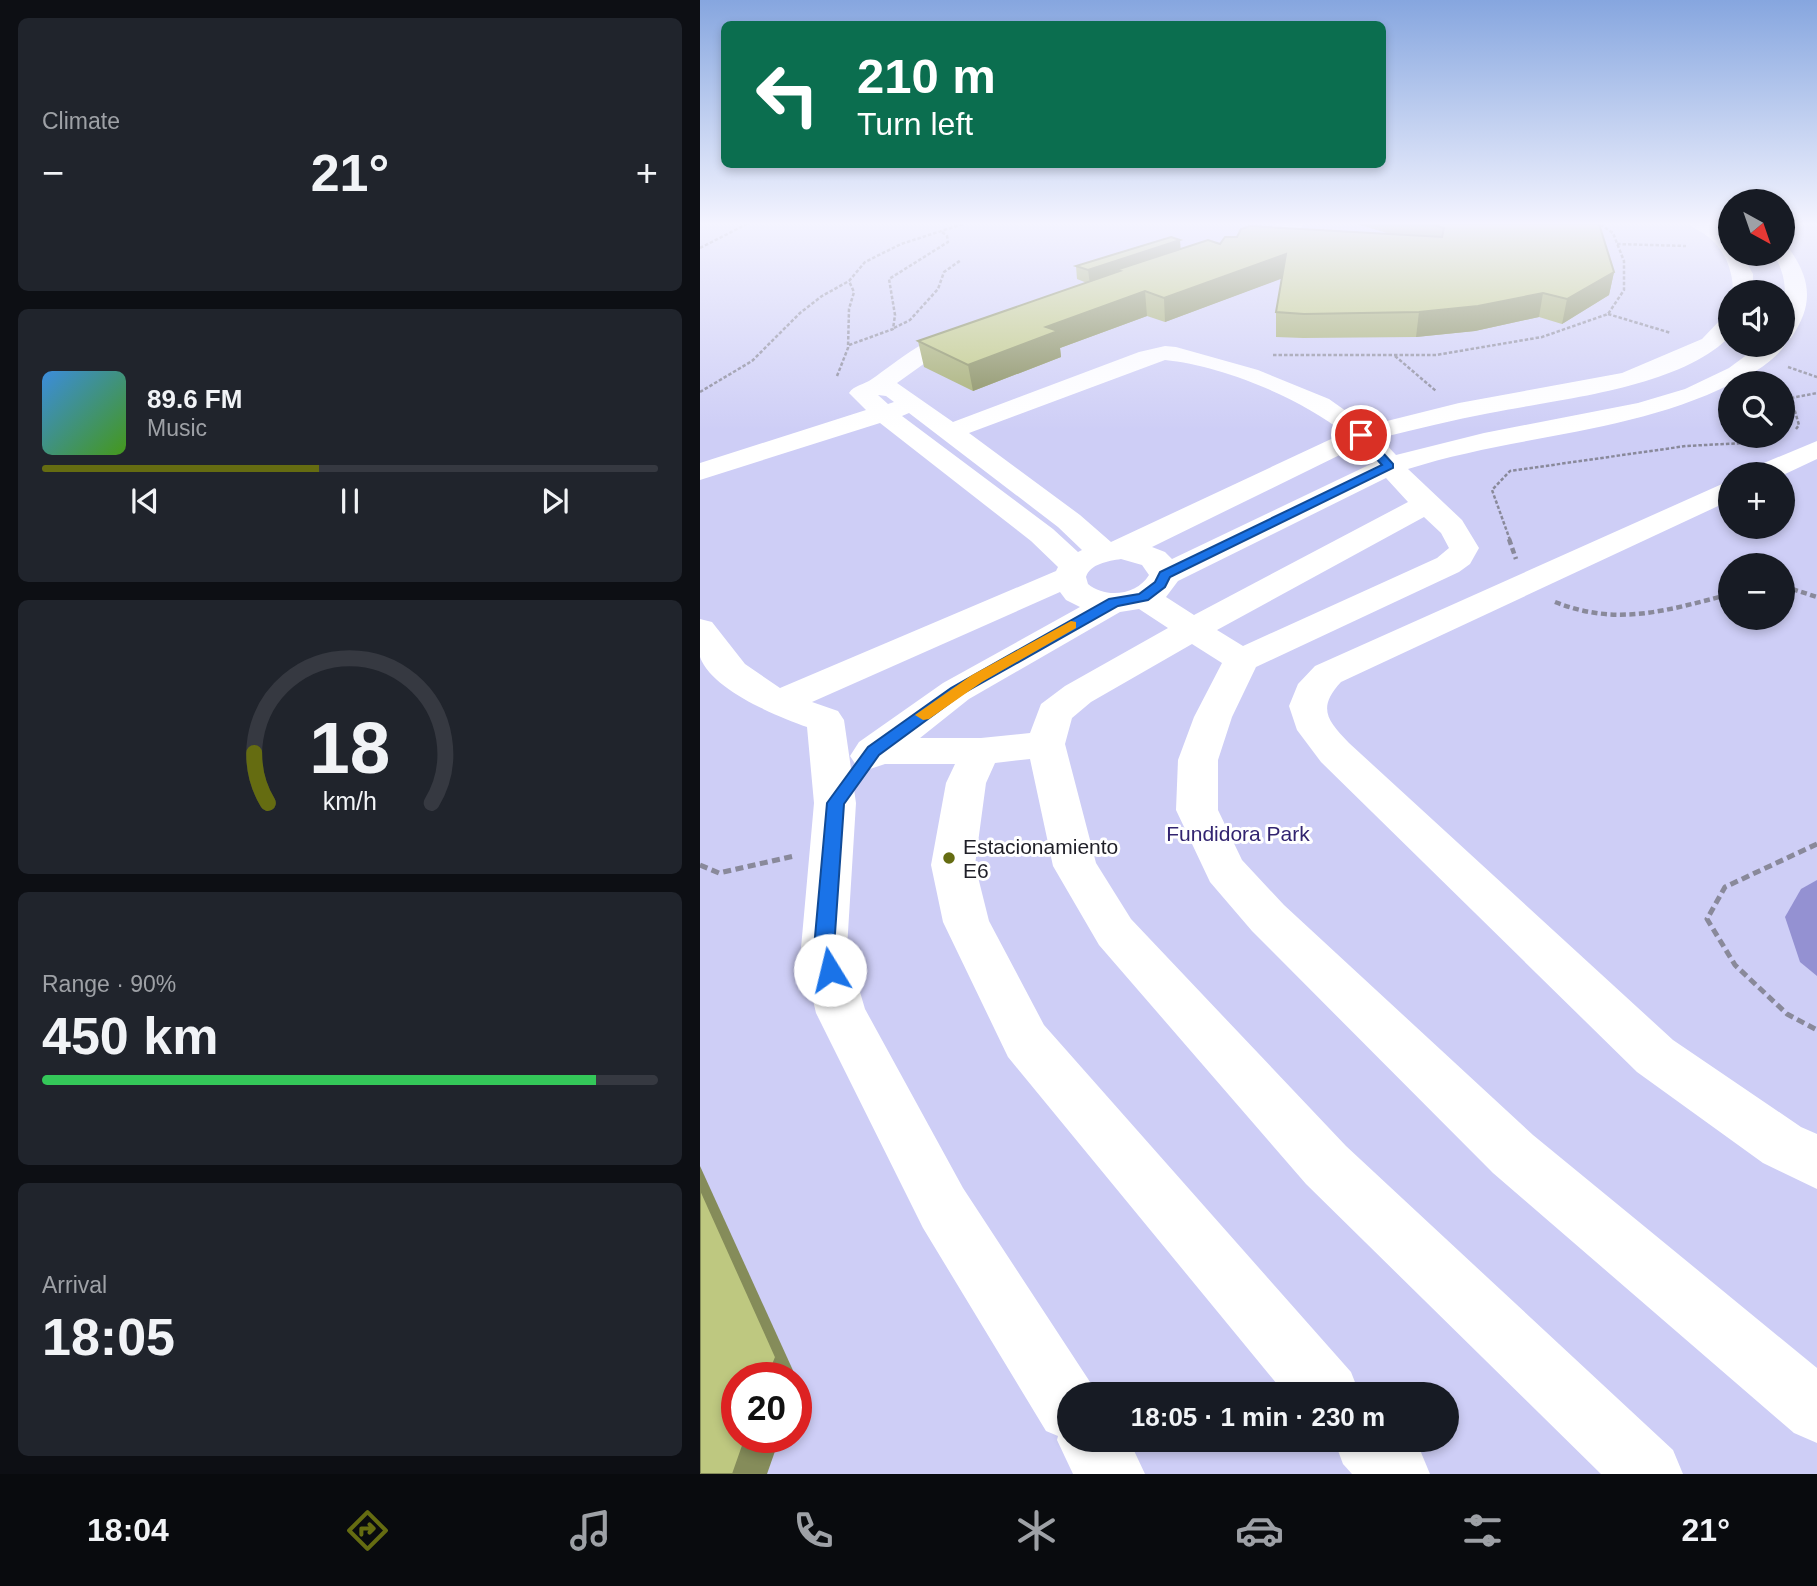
<!DOCTYPE html>
<meta charset="utf-8">
<style>
:root{--surface:#171b24;--page:#20242c;--text:#f1f3f6;--muted:#9ea1a6;--line:#363941;--accent:#656c11}
body{margin:0;font-family:Helvetica,sans-serif;background:var(--page);color:var(--text);height:100vh;display:flex;flex-direction:column;font-size:26px;white-space:nowrap}
*{box-sizing:border-box;margin:0}
p{font-size:23px;color:var(--muted)}
.icon{flex:none;width:38px;height:38px;fill:none;stroke:currentColor;stroke-width:2;stroke-linecap:round;stroke-linejoin:round}
.map{position:relative;flex:1;overflow:hidden}
.sheet{display:flex;flex-direction:column;gap:18px;padding:18px;background:#0d0f14;width:700px}
.sheet>*{flex:none}
.hud{position:absolute;left:21px;top:21px;width:665px;height:147px;border-radius:10px;box-shadow:0 4px 10px #0003;background:#0b6e4f;color:#fff;overflow:hidden}
.needle{width:46px;rotate:140deg}
.fabs{position:absolute;left:1018px;top:189px;display:grid;gap:14px}
.fabs a{display:grid;place-items:center;width:77px;height:77px;border-radius:50%;background:var(--surface);box-shadow:0 4px 10px #0003;font-size:35px}
.speed{position:absolute;left:21px;top:1362px;display:flex;gap:14px;font-size:35px;font-weight:700;text-align:center}
.speed>*{display:grid;place-content:center;width:91px;height:91px;border-radius:50%;background:var(--surface);box-shadow:0 4px 10px #0003;line-height:1}
.speed .limit{border:10px solid #d22;background:#fff;color:#111}
.pin{position:absolute;display:grid;place-items:center;width:60px;height:60px;color:#fff;margin:-30px;border:4px solid #fff;border-radius:50%;box-shadow:0 2px 7px #0007}
.me{position:absolute;width:77px;margin:-38px;rotate:351deg;stroke-linejoin:round;filter:drop-shadow(0 0 5px #0008)}
.turn{display:flex;align-items:center;gap:24px;height:147px;padding:0 21px;font-size:32px}
.turn .icon{width:91px;height:91px;stroke-width:2.5}
.turn b{display:block;font-size:49px;line-height:60px}
.big{font-size:52px;font-weight:700;line-height:1.1}
.sheet .widget{flex:1;display:flex;flex-direction:column;justify-content:center;gap:10px;min-width:0;padding:0 24px;border-radius:10px;background:var(--page)}
.sheet .dial{align-items:center;gap:0}
.dial svg{height:182px;overflow:visible;fill:none;stroke:var(--line);stroke-width:7;stroke-linecap:round;text-anchor:middle}
.dial text{fill:var(--text);stroke:none}
.song{display:flex;align-items:center;gap:21px}
.cover{width:84px;height:84px;border-radius:10px;background:linear-gradient(135deg,hsl(210 70% 55%),hsl(100 70% 35%))}
.played{height:7px;border-radius:4px;background:linear-gradient(90deg,var(--accent) 45%,var(--line) 45%)}
.keys{display:flex;justify-content:space-around;direction:ltr}
.heat{display:flex;justify-content:space-between;align-items:center;font-size:38px;direction:ltr}
.charge{height:10px;border-radius:5px;background:linear-gradient(90deg,#34c759 90%,var(--line) 0)}
.trip{position:absolute;left:357px;top:1382px;width:402px;height:70px;border-radius:35px;background:var(--surface);box-shadow:0 4px 10px #0003;font-weight:700;line-height:70px;text-align:center}
.dock{display:flex;height:112px;justify-content:space-around;align-items:center;background:#090b0e;color:var(--muted)}
.dock .icon{width:49px;height:49px}
.dock .current{color:var(--accent)}
.dock b{font-size:32px;color:var(--text)}
main{display:flex;flex:1;min-height:0}
.map>svg:first-child{display:block}
.green{fill:#cecef6;fill-rule:evenodd}
.water{fill:#9491d2}
.lines{fill:none;stroke-linecap:round;stroke-linejoin:round}
.path-far2{stroke:#89899a;stroke-width:2.5;stroke-dasharray:3.5 2;stroke-linecap:butt}
.path-far1{stroke:#89899a;stroke-width:4.5;stroke-dasharray:6 3.5;stroke-linecap:butt}
.path{stroke:#89899a;stroke-width:5;stroke-dasharray:8 4.5;stroke-linecap:butt}
.minor{fill:#fff;fill-rule:evenodd}
.wall{fill:#a3ac6e}
.shaded-wall{fill:#858c5a}
.building{fill:#bec880;stroke:#858c5a;stroke-width:2}
.route{fill:#1a73e8;stroke:#114b97;stroke-width:2}
.slow{fill:#f59e0b}
.poi-dot{fill:#656c11;stroke:#fff;stroke-width:2.5}
.labels{text-anchor:middle;dominant-baseline:central;stroke-width:6;stroke-linejoin:round;paint-order:stroke}
.park-label{font-size:21px;fill:#322470;stroke:#fff}
.poi-label{font-size:21px;fill:#1f1f28;stroke:#fff;text-anchor:start}
</style>
<main>
<section class="sheet">
<div class="widget"><p>Climate</p>
<div class="heat"><a>−</a><b class="big">21°</b><a>+</a></div>
</div>
<div class="widget">
<div class="song"><i class="cover"></i><div><b>89.6 FM</b><p>Music</p></div></div>
<div class="played"></div>
<div class="keys"><svg class="icon" aria-label="previous" viewBox="0 0 24 24"><path d="M18 5L8 12l10 7zM5 5v14"/></svg><svg class="icon" aria-label="pause" viewBox="0 0 24 24"><path d="M8 5v14M16 5v14"/></svg><svg class="icon" aria-label="next" viewBox="0 0 24 24"><path d="M6 5l10 7-10 7zM19 5v14"/></svg></div>
</div>
<div class="widget dial"><svg viewBox="0 0 100 80">
<path d="M14 69A42 42 0 1 1 86 69"/>
<path d="M14 69A42 42 0 0 1 8 47" stroke="#656c11"/>
<text x="50" y="56" font-size="32" font-weight="700">18</text>
<text x="50" y="72" font-size="11">km/h</text>
</svg></div>
<div class="widget"><p>Range · 90%</p><b class="big">450 km</b><div class="charge"></div></div>
<div class="widget"><p>Arrival</p><b class="big">18:05</b></div>
</section>
<div class="map">
<svg width="1117" height="1474" viewBox="0 0 1117 1474">
<rect width="100%" height="100%" fill="#e6e6fe"/>
<!-- green -->
<path class="green" d="M 0,224 L 1031,224 L 1031,254 L 1083,254 L 1083,224 L 1117,224 L 1117,1474 L 0,1474 ZM 1031,292 L 1083,292 L 1083,345 L 1031,345 ZM 1031,383 L 1083,383 L 1083,436 L 1031,436 ZM 1031,474 L 1083,474 L 1083,527 L 1031,527 ZM 1031,565 L 1083,565 L 1083,618 L 1031,618 ZM 37,1377 L 96,1377 L 96,1437 L 37,1437 ZM 369,1395 L 747,1395 L 747,1440 L 369,1440 Z"/>
<!-- water -->
<path class="water" d="M 1117,880 L 1117,976 L 1100,962 L 1085,917 L 1101,889 Z"/>
<g class="lines">
<!-- path-far2 -->
<g class="path-far2">
<path d="M 917,244 L 986,246"/>
<path d="M 0,248 L 47,224"/>
<path d="M 908,314 L 971,333"/>
<path d="M 194,328 L 210,320 L 238,289 L 244,272 L 261,260"/>
<path d="M 149,345 L 193,329 L 195,315 L 189,279 L 248,242 L 247,236 L 241,231"/>
<path d="M 573,355 L 736,355 L 842,337 L 908,314 L 924,290 L 924,261 L 913,233 L 900,224"/>
<path d="M 695,356 L 736,391"/>
<path d="M 1088,367 L 1117,377"/>
<path d="M 137,376 L 148,348 L 149,309 L 154,292 L 149,281"/>
<path d="M 0,392 L 52,361 L 100,313 L 122,296 L 149,281 L 165,262 L 201,244 L 263,224"/>
<path d="M 1096,429 L 1099,425 L 1091,398 L 1117,393"/>
<path d="M 810,540 L 792,490 L 810,471 L 986,446 L 1064,442"/>
</g>
<!-- path-far1 -->
<g class="path-far1">
<path d="M 809,539 L 816,559"/>
<path d="M 1083,586 L 1117,597"/>
<path d="M 855,602 C 918,627 968,610 1031,594"/>
</g>
<!-- path -->
<g class="path">
<path d="M 1117,844 L 1025,887 L 1007,919 L 1035,965 L 1087,1014 L 1117,1030"/>
<path d="M 0,865 L 19,873 L 94,856"/>
</g>
<!-- minor -->
<g class="minor">
<path d="M 577,224 L 604,224 L 601,228 L 541,249 L 534,251 L 525,245 L 527,241 Z"/>
<path d="M 989,224 L 1013,224 L 1031,239 L 1031,254 L 1042,254 L 1053,274 L 1053,292 L 1033,292 C 1033,269 1024,247 1003,233 C 998,230 994,229 989,224 Z"/>
<path d="M 1083,248 L 1090,250 C 1112,281 1113,306 1091,338 L 1083,340 C 1083,308 1092,282 1073,254 L 1083,254 Z"/>
<path d="M 1031,315 L 1031,335 C 982,388 859,399 790,413 C 753,420 717,429 680,438 L 696,455 L 784,433 L 938,403 L 985,389 L 1029,368 L 1060,345 L 1083,345 L 1083,342 L 1085,345 C 1073,363 1048,376 1031,384 C 931,434 814,435 708,469 L 762,520 L 779,548 L 770,564 L 759,572 L 556,667 L 532,717 L 518,760 L 518,810 L 542,860 L 584,905 L 833,1135 L 1117,1368 L 1117,1443 L 1094,1433 L 793,1173 L 552,931 L 510,882 L 476,810 L 478,760 L 494,717 L 522,663 L 492,644 L 391,702 L 372,718 L 365,744 L 396,863 L 431,919 L 646,1146 L 973,1450 L 983,1474 L 901,1474 L 606,1184 L 399,945 L 353,866 L 330,759 L 295,763 L 286,783 L 275,865 L 289,921 L 344,1025 L 651,1372 L 660,1395 L 586,1395 L 308,1057 L 243,922 L 231,865 L 246,783 L 255,764 L 185,764 L 170,769 L 156,765 L 150,756 L 159,742 L 243,683 L 380,607 L 366,600 L 360,592 L 112,702 L 138,711 L 144,720 L 156,803 L 147,948 L 165,1009 L 263,1188 L 392,1385 L 396,1395 L 369,1395 L 369,1440 L 429,1440 L 445,1474 L 373,1474 L 357,1440 L 358,1436 L 346,1431 L 223,1228 L 116,1013 L 101,948 L 114,803 L 107,727 C 76,716 12,690 0,657 C 0,647 0,630 0,619 L 12,622 L 45,664 L 80,688 L 356,571 L 358,567 L 331,541 L 180,423 L 0,480 L 0,463 L 166,410 L 149,393 C 154,385 164,385 172,379 C 197,362 244,321 276,329 L 279,334 L 276,339 L 239,353 L 197,383 L 253,422 L 439,352 L 465,346 L 476,347 L 558,370 L 629,399 L 667,426 L 759,403 L 922,373 L 1002,339 L 1023,317 ZM 465,360 C 520,365 601,398 644,433 L 411,542 L 380,515 L 269,433 ZM 178,395 L 186,396 L 194,402 L 188,404 ZM 209,413 L 358,527 L 382,550 L 378,552 L 353,529 L 202,416 ZM 658,446 L 673,463 L 472,559 L 465,552 L 452,547 ZM 686,478 L 708,502 L 494,615 L 466,597 L 478,581 ZM 724,517 L 741,533 L 749,548 L 737,558 L 543,646 L 517,630 ZM 421,559 L 442,565 L 449,575 C 437,595 406,599 388,584 L 386,577 C 390,564 408,561 421,559 ZM 439,609 L 468,628 L 365,686 L 341,704 L 330,733 L 281,738 L 220,738 L 269,699 L 420,612 Z"/>
<path d="M 1117,441 L 1117,459 L 1083,475 L 1048,474 L 1052,468 Z"/>
<path d="M 1031,480 L 1031,500 L 641,682 C 617,708 627,720 649,743 L 973,1040 L 1101,1127 L 1117,1134 L 1117,1189 L 1063,1163 L 937,1072 L 621,762 L 597,730 L 589,706 L 598,684 L 615,666 Z"/>
<path d="M 634,1440 L 712,1440 L 720,1450 L 730,1474 L 652,1474 L 643,1464 Z"/>
</g>
</g>
<!-- wall -->
<path class="wall" d="M 657,224 L 899,224 L 914,272 L 909,295 L 862,324 L 839,317 L 775,331 L 716,337 L 603,338 L 576,337 L 576,312 L 582,278 L 465,322 L 447,316 L 360,348 L 361,357 L 273,391 L 224,367 L 218,341 L 387,283 L 377,279 L 376,266 L 481,249 L 520,244 L 690,234 Z"/>
<!-- shaded-wall -->
<g class="shaded-wall">
<path d="M 480,240 L 481,253 L 420,271 L 416,270 L 416,275 L 390,284 L 388,270 Z"/>
<path d="M 586,254 L 586,277 L 465,322 L 464,298 Z"/>
<path d="M 914,272 L 909,295 L 862,324 L 867,299 Z"/>
<path d="M 445,291 L 447,316 L 360,348 L 361,357 L 273,391 L 268,365 L 346,327 Z"/>
<path d="M 843,293 L 839,317 L 775,331 L 716,337 L 719,312 Z"/>
<path d="M 0,1166 L 96,1377 L 68,1377 L 0,1188 Z"/>
<path d="M 46,1437 L 80,1437 L 67,1474 L 33,1474 Z"/>
</g>
<!-- building -->
<g class="building">
<path d="M 731,224 L 899,224 L 914,272 L 867,299 L 843,293 L 778,306 L 719,312 L 604,314 L 576,312 L 586,254 L 464,298 L 445,291 L 346,327 L 358,331 L 268,365 L 218,341 L 420,271 L 416,270 L 508,240 L 520,244 L 525,237 L 537,237 L 541,229 L 550,226 L 742,237 L 744,228 Z"/>
<path d="M 471,237 L 480,240 L 388,270 L 376,266 Z"/>
<path d="M 0,1188 L 76,1357 L 68,1377 L 37,1377 L 37,1437 L 46,1437 L 33,1474 L 0,1474 Z"/>
</g>
<!-- sky -->
<linearGradient id="sky" x2="0" y2="1"><stop stop-color="#86a6df"/><stop offset="0.52" stop-color="#f4f4ff"/><stop offset="1" stop-color="#f4f4ff" stop-opacity="0"/></linearGradient>
<rect width="1117" height="430" fill="url(#sky)"/>
<!-- route -->
<path class="route" d="M 657,433 L 665,433 L 693,464 L 693,468 L 470,577 L 465,587 L 448,600 L 418,606 L 262,694 L 179,755 L 144,804 L 134,948 L 140,970 L 137,975 L 130,978 L 123,975 L 114,948 L 127,803 L 168,747 L 251,688 L 409,599 L 439,594 L 455,582 L 460,572 L 682,465 L 657,437 Z"/>
<!-- slow -->
<path class="slow" d="M 371,621 L 376,622 L 376,628 L 282,682 L 229,719 L 223,720 L 215,715 L 272,675 Z"/>
<!-- markers -->
<circle class="poi-dot" cx="249" cy="858" r="7"/>
<g class="labels">
<!-- park labels -->
<g class="park-label">
<text x="538" y="833">Fundidora Park</text>
</g>
<!-- poi labels -->
<g class="poi-label">
<text x="263" y="846">Estacionamiento<tspan x="263" dy="24">E6</tspan></text>
</g>
</g>
</svg>
<div class="fabs">
<a><svg class="needle" viewBox="-14 -14 28 28"><path d="M0-13l5 13h-10z" fill="#e53935"/><path d="M0 13l5-13h-10z" fill="#9ea1a6"/></svg></a>
<a><svg class="icon" aria-label="sound" viewBox="0 0 24 24"><path d="M4 9h4l5-4v14l-5-4H4zM17 9q2 3 0 6"/></svg></a>
<a><svg class="icon" aria-label="search" viewBox="0 0 24 24"><circle cx="10" cy="10" r="6"/><path d="M15 15l6 6"/></svg></a>
<a>+</a>
<a>−</a>
</div>
<div class="speed"><div class="limit">20</div></div>
<div class="pin" style="left:661px;top:435px;background:#d93025"><svg class="icon" aria-label="arrive" viewBox="0 0 24 24"><path d="M6 21V4h12l-3 4 3 4H6"/></svg></div>
<svg class="me" style="left:130px;top:970px" viewBox="-20 -20 40 40"><circle r="19" fill="#fff"/><path d="M0-13L10 11 0 6-10 11z" fill="#1a73e8"/></svg>
<div class="trip">18:05 · 1 min · 230 m</div>
<div class="hud">
<div class="turn"><svg class="icon" aria-label="left" viewBox="0 0 24 24"><path d="M17 20v-9H6M10 6l-5 5 5 5"/></svg><div><b>210 m</b>Turn left</div></div>
</div>
</div>
</main>
<nav class="dock">
<b>18:04</b>
<svg class="icon current" aria-label="directions" viewBox="0 0 24 24"><path d="M12 3l9 9-9 9-9-9zM9 14v-3h6M13 9l2 2-2 2"/></svg>
<svg class="icon" aria-label="music" viewBox="0 0 24 24"><path d="M9 18V5l10-2v13"/><circle cx="6" cy="18" r="3"/><circle cx="16" cy="16" r="3"/></svg>
<svg class="icon" aria-label="phone" viewBox="0 0 24 24"><path d="M5 4h4l2 5-3 2q2 4 5 5l2-3 5 2v4C11 20 4 13 5 4z"/></svg>
<svg class="icon" aria-label="climate" viewBox="0 0 24 24"><path d="M12 3v18M4 7l16 10M4 17L20 7"/></svg>
<svg class="icon" aria-label="car" viewBox="0 0 24 24"><path d="M5 17H2v-5l4-1 3-4h7l3 4 3 1v5h-3M9 17h6M6 11h13"/><circle cx="7" cy="17" r="2"/><circle cx="17" cy="17" r="2"/></svg>
<svg class="icon" aria-label="filters" viewBox="0 0 24 24"><path d="M4 7h16M4 17h16"/><circle cx="9" cy="7" r="2"/><circle cx="15" cy="17" r="2"/></svg>
<b>21°</b>
</nav>
